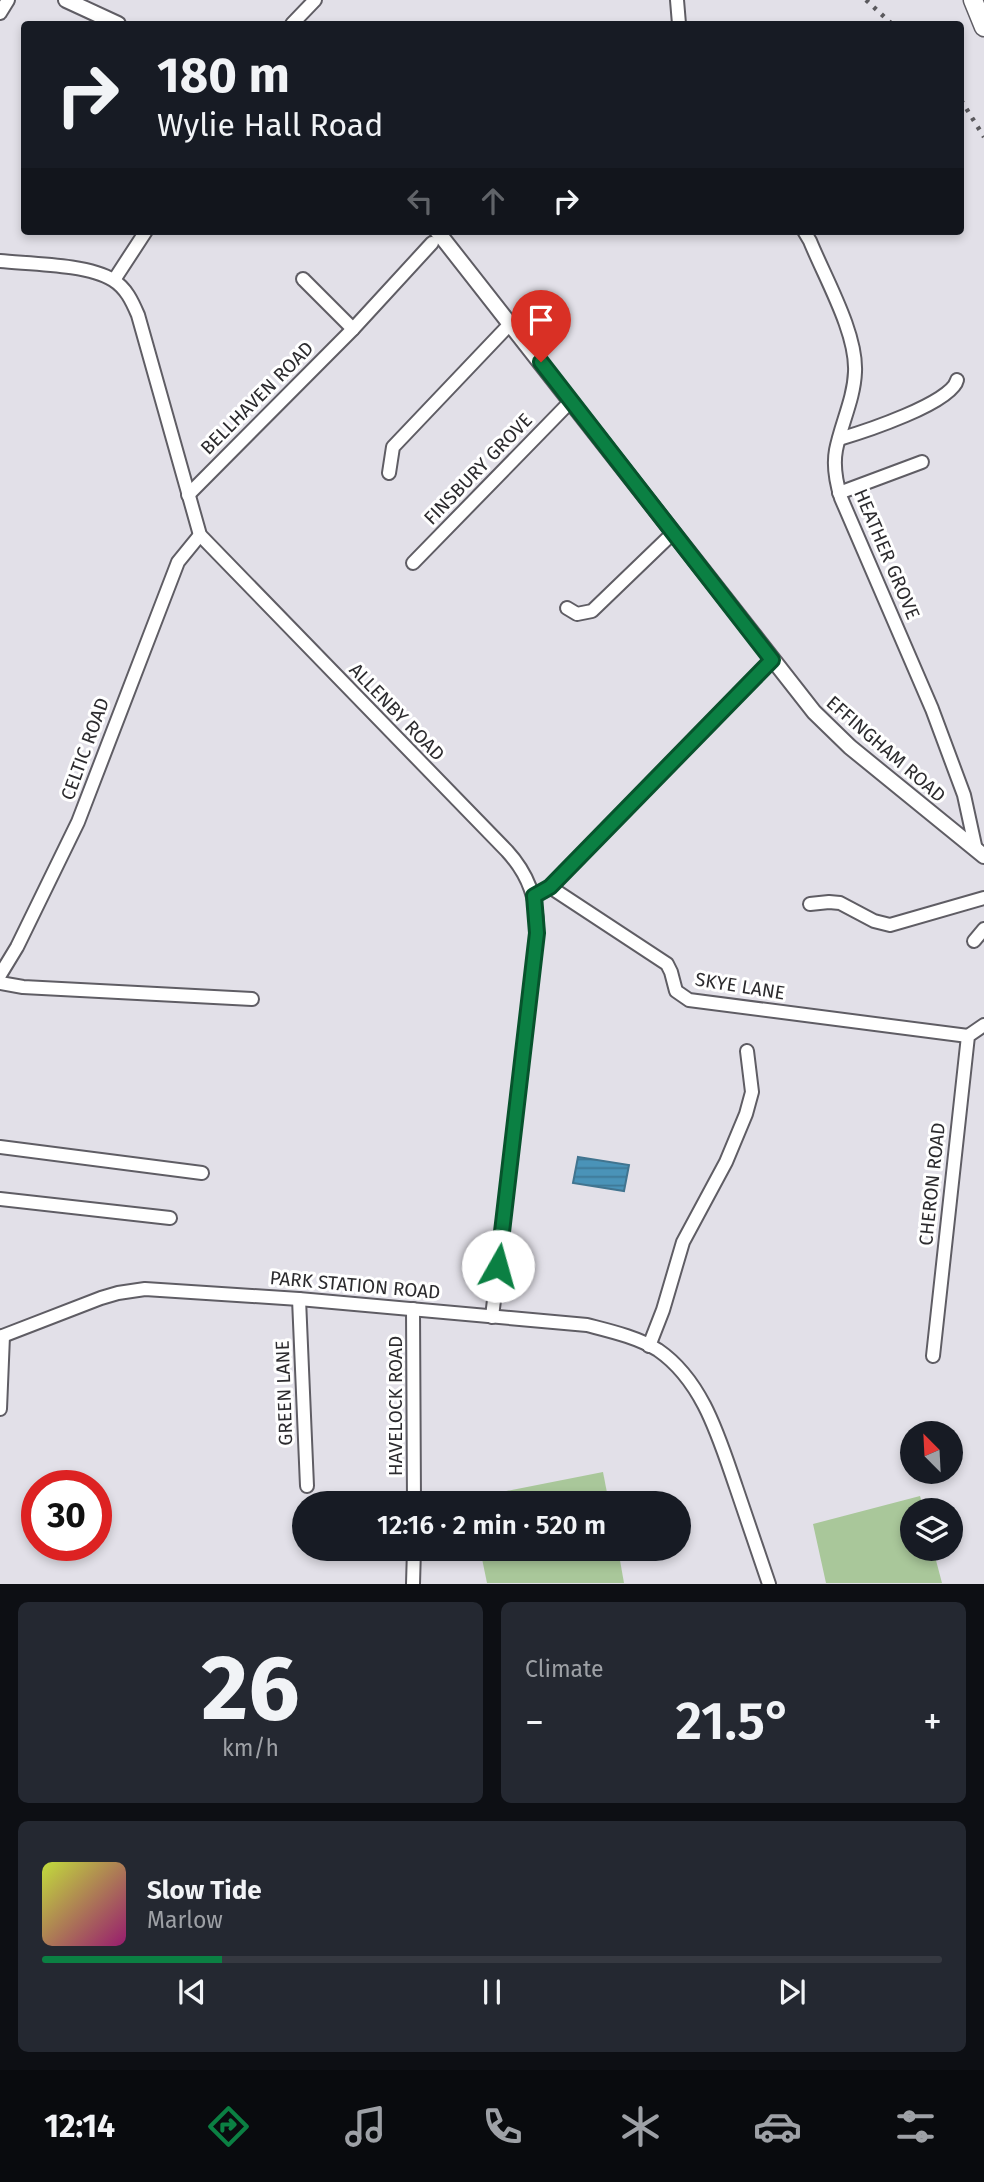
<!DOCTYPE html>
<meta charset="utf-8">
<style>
:root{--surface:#171b24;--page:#242831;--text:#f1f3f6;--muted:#9ea1a6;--line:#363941;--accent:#0b8043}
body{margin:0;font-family:"Fira Sans",sans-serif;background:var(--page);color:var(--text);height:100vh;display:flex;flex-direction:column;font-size:26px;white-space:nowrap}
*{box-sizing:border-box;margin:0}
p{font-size:23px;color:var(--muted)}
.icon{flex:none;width:38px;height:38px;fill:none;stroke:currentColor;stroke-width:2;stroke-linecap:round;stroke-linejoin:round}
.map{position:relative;height:1584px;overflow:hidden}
.side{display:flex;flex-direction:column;gap:18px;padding:18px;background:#0d0f14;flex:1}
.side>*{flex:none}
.hud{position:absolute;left:21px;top:21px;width:943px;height:214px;border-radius:7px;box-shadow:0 4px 10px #0003;background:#171b24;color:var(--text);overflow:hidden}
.needle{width:46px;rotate:336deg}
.controls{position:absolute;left:900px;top:1421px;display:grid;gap:14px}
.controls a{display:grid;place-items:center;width:63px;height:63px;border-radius:50%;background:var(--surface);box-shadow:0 4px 10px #0003;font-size:35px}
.speed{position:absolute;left:21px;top:1470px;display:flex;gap:14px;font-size:35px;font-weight:700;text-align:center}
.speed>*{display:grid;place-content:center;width:91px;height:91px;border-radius:50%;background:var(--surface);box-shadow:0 4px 10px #0003;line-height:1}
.speed .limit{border:10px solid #d22;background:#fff;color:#111}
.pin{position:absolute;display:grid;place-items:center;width:60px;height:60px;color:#fff;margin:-72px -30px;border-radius:50% 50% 50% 0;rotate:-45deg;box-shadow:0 0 7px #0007}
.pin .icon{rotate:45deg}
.me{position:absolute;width:77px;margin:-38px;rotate:7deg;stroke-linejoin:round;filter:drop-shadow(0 0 5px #0008)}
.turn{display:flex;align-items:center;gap:24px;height:147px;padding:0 21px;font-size:32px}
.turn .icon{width:91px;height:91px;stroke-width:2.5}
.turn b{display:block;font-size:49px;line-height:60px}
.lanes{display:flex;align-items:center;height:66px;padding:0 21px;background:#0003;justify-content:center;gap:35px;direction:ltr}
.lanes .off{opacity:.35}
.big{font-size:52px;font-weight:600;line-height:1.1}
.side .card{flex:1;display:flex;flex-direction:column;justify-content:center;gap:10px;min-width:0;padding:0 24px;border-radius:10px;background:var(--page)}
.side .dial{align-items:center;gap:0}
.dial b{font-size:91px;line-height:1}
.song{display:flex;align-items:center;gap:21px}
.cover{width:84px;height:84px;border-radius:10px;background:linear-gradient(135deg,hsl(70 70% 55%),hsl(320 70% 35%))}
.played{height:7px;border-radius:4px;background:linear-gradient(90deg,var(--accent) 20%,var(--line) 20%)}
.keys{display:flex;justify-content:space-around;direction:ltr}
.heat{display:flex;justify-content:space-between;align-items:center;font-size:38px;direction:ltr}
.side .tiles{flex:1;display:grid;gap:18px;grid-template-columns:1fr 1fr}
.card:last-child{grid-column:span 2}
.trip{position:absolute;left:292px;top:1491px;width:399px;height:70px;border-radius:35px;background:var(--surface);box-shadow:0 4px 10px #0003;font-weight:600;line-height:70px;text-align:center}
.tabs{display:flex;height:112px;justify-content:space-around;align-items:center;background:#090b0e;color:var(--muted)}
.tabs .icon{width:49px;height:49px}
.tabs .on{color:var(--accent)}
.tabs b{font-size:32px;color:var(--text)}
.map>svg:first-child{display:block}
.green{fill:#a9c79a}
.water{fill:url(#water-rules);stroke:#41748f;stroke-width:2}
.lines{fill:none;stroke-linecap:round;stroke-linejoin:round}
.minor-casing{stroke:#5f5d64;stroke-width:16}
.tertiary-casing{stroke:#5f5d64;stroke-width:18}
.primary-casing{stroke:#5f5d64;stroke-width:21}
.minor{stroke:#fff;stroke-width:12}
.tertiary{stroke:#fff;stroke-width:14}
.primary{stroke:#fff;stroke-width:18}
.rail{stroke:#5a595d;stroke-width:4.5;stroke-dasharray:3.5 7;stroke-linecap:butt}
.route-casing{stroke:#07532c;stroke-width:18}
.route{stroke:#0b8043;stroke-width:12}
.labels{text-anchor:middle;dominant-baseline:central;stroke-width:6;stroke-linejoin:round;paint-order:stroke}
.street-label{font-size:19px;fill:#2c2b2e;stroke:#fff}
</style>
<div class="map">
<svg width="984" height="1584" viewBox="0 0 984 1584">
<defs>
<pattern id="water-rules" width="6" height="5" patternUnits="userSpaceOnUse" patternTransform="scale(1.75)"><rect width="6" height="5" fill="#4a93b8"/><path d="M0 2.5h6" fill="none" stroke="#3e7896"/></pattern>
</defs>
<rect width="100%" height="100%" fill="#e2e0e8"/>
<!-- green -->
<g class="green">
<path d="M 603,1472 L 609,1503 L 472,1503 L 471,1498 Z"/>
<path d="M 920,1496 L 924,1510 L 912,1510 L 912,1549 L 933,1549 L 942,1583 L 826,1583 L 813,1524 Z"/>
<path d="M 480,1549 L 618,1549 L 624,1583 L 487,1583 Z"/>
</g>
<!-- water -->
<path class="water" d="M 578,1157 L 629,1165 L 624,1191 L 573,1183 Z"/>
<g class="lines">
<defs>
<g id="minor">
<path d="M 677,0 L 679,24"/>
<path d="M 0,13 L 8,0"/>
<path d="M 292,24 L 315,0"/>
<path d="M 804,231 L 810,241 C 825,278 857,333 855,372 C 854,399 841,424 836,450 C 833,466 836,482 841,498 L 932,709 L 964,795 L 976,850"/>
<path d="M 0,261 C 30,264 88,264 113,280 C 126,288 132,301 138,315 L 200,535 L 507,851 C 529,875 538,901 537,933 L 492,1317"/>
<path d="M 303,279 L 353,329"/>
<path d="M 114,280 L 146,231"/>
<path d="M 839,439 C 863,432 952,403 957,380"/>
<path d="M 389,473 L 393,447 L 510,324"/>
<path d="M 839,493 L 922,462"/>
<path d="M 188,495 L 353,329 L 432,243"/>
<path d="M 413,563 L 571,401"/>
<path d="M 567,608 L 577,614 L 592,611 L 673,533"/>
<path d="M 550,887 L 667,964 L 671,972 L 676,991 L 689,1000 L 968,1036"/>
<path d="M 544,891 L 550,887 L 772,660"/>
<path d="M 810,904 L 829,902 L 840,903 L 874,921 L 890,925 L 984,898"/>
<path d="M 974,941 L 984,929"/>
<path d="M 0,975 L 17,947 L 78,822 L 178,562 L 200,535"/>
<path d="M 0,983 L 23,987 L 252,999"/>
<path d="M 0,1147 L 202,1173"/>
<path d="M 0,1199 L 170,1218"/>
<path d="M 299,1299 L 307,1486"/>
<path d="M 413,1309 L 414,1503"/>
<path d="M 0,1337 L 101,1298 L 118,1293 L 145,1289 L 299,1299 L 587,1325 C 610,1331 637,1337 658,1350 C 703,1381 719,1438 736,1487 C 747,1519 758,1551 769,1584"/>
<path d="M 649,1346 L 663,1310 L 683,1242 L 726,1162 L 746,1114 L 752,1092 L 747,1051"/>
<path d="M 933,1356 L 968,1036 L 984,1025"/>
<path d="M 0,1409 L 3,1336"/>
<path d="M 413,1584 L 414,1549"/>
</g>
<g id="tertiary">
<path d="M 66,0 L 118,24"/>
<path d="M 437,231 L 814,712 L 850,747 L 984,856"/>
</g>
<path id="primary" d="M 973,0 L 984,27"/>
</defs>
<!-- minor casing -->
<use href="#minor" class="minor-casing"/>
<!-- tertiary casing -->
<use href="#tertiary" class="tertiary-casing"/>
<!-- primary casing -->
<use href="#primary" class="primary-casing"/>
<!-- minor -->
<use href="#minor" class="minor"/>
<!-- tertiary -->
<use href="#tertiary" class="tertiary"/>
<!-- primary -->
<use href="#primary" class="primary"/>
<!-- rail -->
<g class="rail">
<path d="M 866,0 L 892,24"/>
<path d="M 961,100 L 984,137"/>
</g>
</g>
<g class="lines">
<defs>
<path id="route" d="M 498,1266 L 537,933 L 534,896 L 550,887 L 772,660 L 541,362"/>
</defs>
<!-- route casing -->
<use href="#route" class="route-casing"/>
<!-- route -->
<use href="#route" class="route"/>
</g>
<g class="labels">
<!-- street labels -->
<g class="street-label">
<text transform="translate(257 398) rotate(-45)">BELLHAVEN ROAD</text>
<text transform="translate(478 469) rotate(-46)">FINSBURY GROVE</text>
<text transform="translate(887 554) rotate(67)">HEATHER GROVE</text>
<text transform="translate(397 712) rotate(46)">ALLENBY ROAD</text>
<text transform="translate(85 749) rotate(-70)">CELTIC ROAD</text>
<text transform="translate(886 749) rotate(41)">EFFINGHAM ROAD</text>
<text transform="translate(740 986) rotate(9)">SKYE LANE</text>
<text transform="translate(932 1184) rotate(-84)">CHERON ROAD</text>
<text transform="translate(355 1285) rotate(5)">PARK STATION ROAD</text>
<text transform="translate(284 1393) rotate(-92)">GREEN LANE</text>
<text transform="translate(395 1406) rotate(-90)">HAVELOCK ROAD</text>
</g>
</g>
</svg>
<div class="controls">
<a><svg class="needle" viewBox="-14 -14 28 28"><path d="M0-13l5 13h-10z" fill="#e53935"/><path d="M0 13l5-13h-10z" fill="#9ea1a6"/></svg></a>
<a><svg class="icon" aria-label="layers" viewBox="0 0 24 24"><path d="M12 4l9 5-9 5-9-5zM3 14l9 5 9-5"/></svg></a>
</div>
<div class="speed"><div class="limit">30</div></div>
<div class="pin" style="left:541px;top:362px;background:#d93025"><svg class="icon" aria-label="arrive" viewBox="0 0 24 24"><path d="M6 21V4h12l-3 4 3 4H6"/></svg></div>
<svg class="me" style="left:498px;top:1266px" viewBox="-20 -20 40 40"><circle r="19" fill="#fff"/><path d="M0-13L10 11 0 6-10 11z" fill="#0b8043"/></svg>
<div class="trip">12:16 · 2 min · 520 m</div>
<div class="hud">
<div class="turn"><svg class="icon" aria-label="right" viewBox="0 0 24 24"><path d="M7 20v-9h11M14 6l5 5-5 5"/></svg><div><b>180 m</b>Wylie Hall Road</div></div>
<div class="lanes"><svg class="icon off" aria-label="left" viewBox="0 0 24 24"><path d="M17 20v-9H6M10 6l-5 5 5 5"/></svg><svg class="icon off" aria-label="ahead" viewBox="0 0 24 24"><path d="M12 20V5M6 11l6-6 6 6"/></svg><svg class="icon" aria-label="right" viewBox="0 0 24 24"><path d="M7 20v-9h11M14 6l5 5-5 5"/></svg></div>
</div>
</div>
<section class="side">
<div class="tiles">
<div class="card dial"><b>26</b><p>km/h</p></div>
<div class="card"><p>Climate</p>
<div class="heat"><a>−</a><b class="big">21.5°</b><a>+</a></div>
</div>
<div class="card">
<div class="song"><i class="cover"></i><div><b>Slow Tide</b><p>Marlow</p></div></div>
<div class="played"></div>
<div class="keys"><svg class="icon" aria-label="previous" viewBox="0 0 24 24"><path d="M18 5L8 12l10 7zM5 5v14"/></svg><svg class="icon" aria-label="pause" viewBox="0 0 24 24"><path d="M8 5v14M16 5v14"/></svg><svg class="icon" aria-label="next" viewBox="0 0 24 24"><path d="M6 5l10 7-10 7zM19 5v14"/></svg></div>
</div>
</div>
</section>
<nav class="tabs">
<b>12:14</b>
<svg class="icon on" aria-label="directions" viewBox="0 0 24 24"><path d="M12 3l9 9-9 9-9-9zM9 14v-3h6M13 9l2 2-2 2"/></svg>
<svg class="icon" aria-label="music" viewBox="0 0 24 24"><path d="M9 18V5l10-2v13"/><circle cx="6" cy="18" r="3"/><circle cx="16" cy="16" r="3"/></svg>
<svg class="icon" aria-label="phone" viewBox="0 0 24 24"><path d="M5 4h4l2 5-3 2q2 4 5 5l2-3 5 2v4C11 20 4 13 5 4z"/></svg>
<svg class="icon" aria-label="climate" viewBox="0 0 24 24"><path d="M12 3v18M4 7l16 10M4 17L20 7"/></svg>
<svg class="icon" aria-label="car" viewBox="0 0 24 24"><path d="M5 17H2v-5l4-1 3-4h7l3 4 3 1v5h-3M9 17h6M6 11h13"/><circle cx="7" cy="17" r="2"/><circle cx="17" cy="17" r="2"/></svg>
<svg class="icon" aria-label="filters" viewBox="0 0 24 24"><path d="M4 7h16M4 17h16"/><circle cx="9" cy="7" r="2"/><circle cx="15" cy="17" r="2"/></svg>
</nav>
